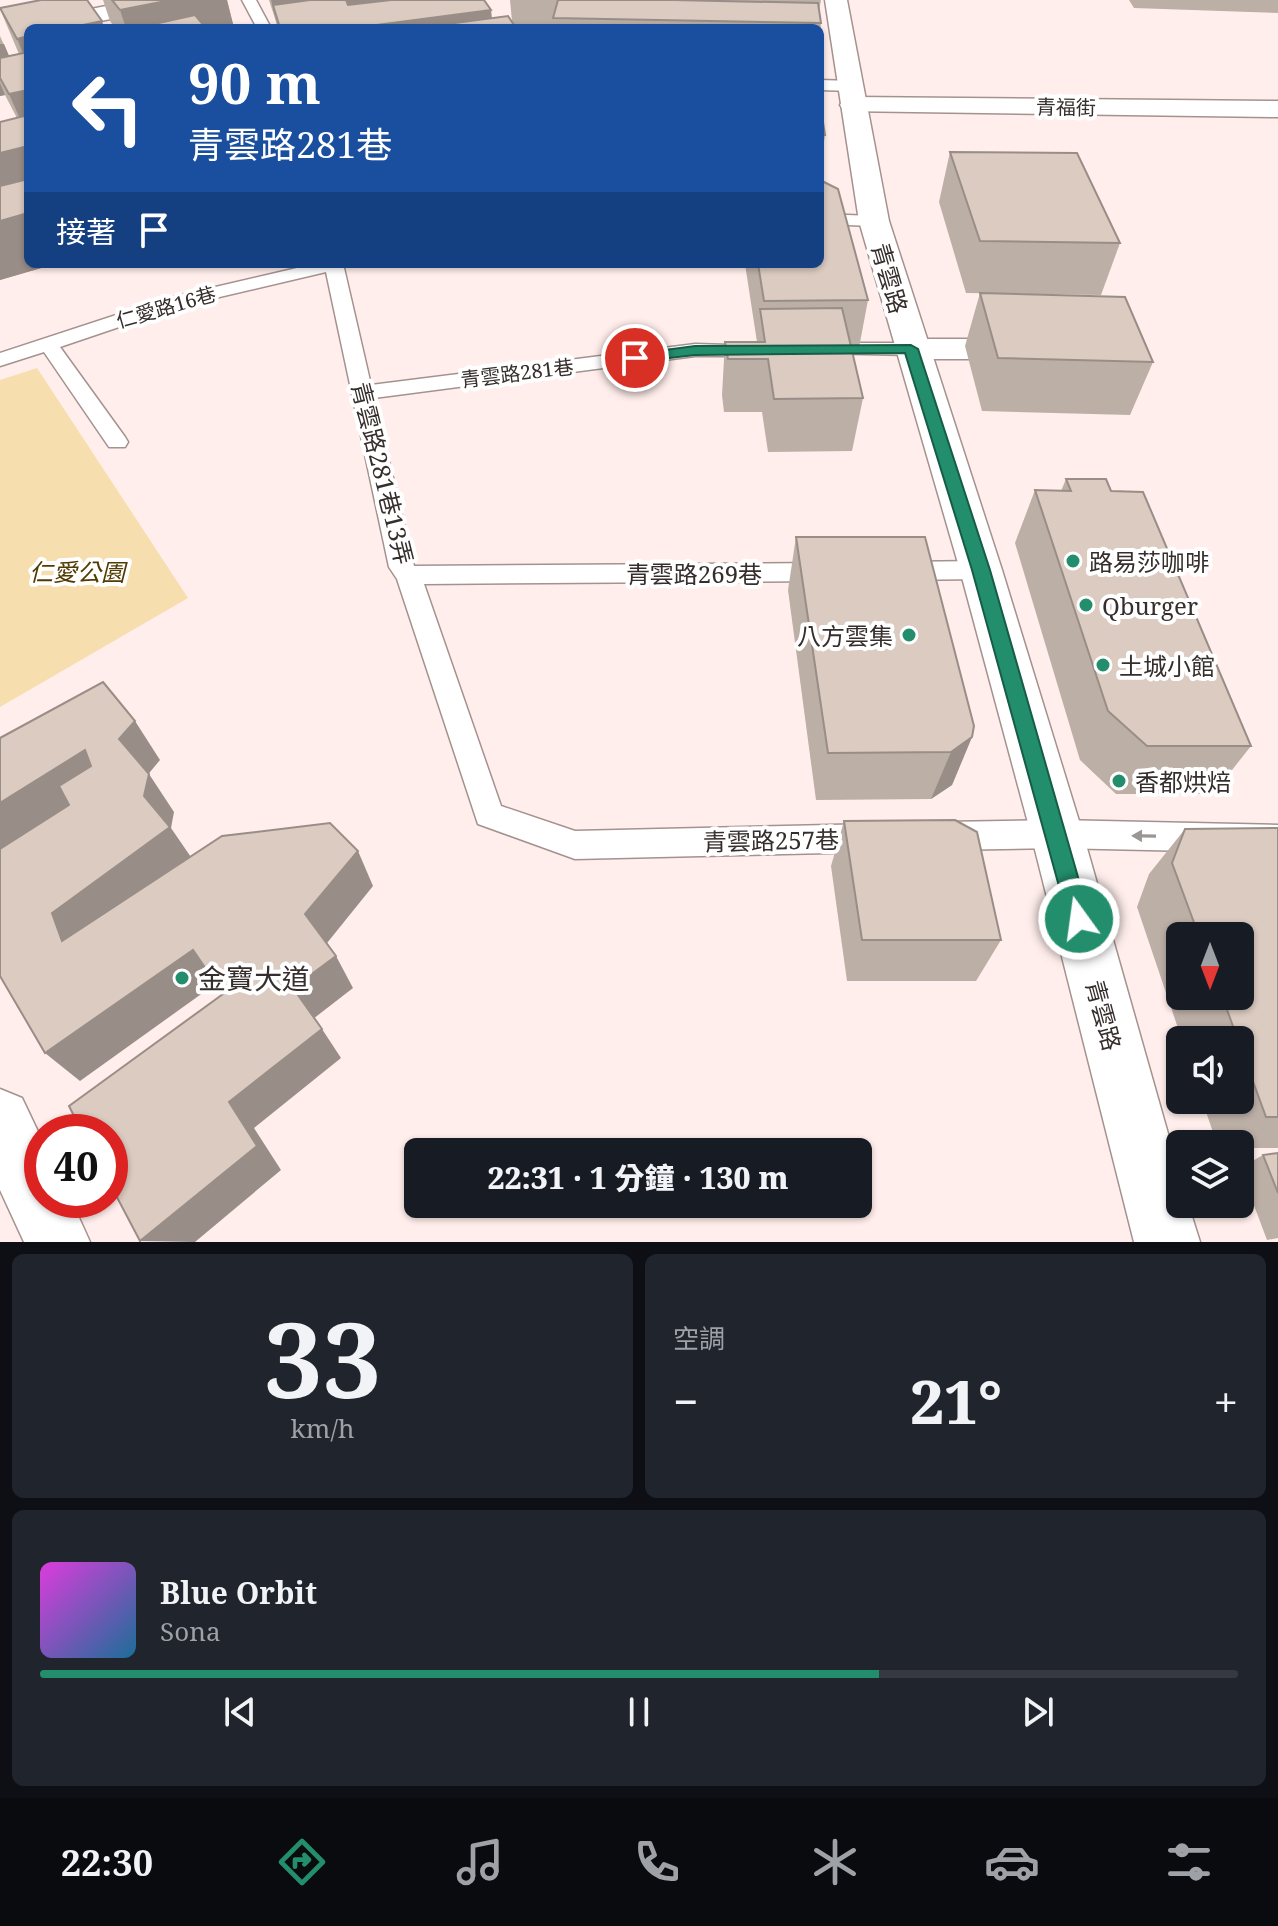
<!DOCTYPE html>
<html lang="zh-TW">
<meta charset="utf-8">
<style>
:root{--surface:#171b24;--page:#20242c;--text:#f1f3f6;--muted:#9ea1a6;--line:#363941;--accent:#238e6c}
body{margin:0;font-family:"Noto Serif","Noto Sans TC",serif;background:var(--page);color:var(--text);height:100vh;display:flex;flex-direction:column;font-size:30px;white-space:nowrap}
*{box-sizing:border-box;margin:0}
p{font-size:26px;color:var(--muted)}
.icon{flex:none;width:44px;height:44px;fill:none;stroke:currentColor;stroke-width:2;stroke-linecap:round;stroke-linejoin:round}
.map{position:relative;height:1242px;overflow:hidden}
.drawer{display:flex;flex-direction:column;gap:12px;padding:12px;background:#0d0f14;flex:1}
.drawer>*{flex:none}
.banner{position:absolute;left:24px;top:24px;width:800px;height:244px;border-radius:12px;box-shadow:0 2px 6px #0004;background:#1a4fa0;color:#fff;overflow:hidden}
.needle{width:52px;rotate:180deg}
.fabs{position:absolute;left:1166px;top:922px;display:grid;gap:16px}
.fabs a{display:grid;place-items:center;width:88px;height:88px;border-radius:12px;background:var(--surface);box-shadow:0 2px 6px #0004;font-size:40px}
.speed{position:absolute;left:24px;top:1114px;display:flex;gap:16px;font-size:40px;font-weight:700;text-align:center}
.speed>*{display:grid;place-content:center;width:104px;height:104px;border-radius:50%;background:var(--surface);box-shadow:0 2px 6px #0004;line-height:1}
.speed .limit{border:12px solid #d22;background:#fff;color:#111}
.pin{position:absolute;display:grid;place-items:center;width:68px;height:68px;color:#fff;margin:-34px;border:4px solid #fff;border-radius:50%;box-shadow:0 2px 8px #0007}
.me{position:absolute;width:88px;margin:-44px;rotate:346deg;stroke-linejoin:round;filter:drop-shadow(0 0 6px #0008)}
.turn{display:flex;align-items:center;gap:28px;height:168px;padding:0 32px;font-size:36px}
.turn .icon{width:104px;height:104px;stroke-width:2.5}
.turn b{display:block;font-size:56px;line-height:68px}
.then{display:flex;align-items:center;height:76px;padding:0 32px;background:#0003;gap:16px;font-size:30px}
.big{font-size:60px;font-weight:800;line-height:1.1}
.drawer .card{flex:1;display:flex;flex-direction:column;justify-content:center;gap:12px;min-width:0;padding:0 28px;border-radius:12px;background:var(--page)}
.drawer .dial{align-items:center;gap:0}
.dial b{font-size:104px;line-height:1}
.song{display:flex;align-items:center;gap:24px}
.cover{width:96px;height:96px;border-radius:12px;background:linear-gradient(135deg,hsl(300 70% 55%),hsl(200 70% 35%))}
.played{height:8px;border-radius:4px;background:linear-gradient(90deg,var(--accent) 70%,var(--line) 70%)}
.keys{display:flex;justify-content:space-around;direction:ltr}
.heat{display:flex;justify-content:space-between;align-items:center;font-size:44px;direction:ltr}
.drawer .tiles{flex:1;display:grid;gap:12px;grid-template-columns:1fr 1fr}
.card:last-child{grid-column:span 2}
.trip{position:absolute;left:404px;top:1138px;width:468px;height:80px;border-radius:12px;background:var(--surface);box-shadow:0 2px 6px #0004;font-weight:800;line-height:80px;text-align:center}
.tab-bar{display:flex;height:128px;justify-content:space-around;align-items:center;background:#090b0e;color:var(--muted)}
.tab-bar .icon{width:56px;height:56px}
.tab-bar .active{color:var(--accent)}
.tab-bar b{font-size:36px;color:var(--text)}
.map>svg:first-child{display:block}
.green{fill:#f6deaf}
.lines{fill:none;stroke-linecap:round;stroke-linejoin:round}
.service-casing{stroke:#a4928f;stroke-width:3}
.minor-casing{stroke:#a4928f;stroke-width:3}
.tertiary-casing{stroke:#a4928f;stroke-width:3}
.service{fill:#fff;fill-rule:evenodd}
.minor{fill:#fff;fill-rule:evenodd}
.tertiary{fill:#fff;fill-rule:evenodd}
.wall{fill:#bcafa6;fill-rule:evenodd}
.shaded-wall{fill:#998e87}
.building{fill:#dbcbc1;stroke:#998e87;stroke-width:2}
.oneway{fill:#9a9696}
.route{fill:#238e6c;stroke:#175c46;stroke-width:2}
.poi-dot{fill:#238e6c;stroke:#fff;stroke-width:3}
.labels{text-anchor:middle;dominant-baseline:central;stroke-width:8;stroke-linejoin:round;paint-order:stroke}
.far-street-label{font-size:20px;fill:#362e2d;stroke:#fff}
.street-label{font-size:24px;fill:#362e2d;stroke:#fff}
.poi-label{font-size:24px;fill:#362e2d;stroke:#fff;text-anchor:start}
.park-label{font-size:24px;font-style:italic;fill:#523b00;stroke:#fff}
.near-poi-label{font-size:28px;fill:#362e2d;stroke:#fff;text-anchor:start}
</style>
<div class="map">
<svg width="1278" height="1242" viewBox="0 0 1278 1242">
<rect width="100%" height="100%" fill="#ffeeec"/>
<!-- green -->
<path class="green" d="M 37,368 L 188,598 L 0,707 L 0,380 Z"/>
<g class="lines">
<defs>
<g id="service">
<path d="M 242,0 L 256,0 L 271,28 L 257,28 Z"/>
<path d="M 820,80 L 852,81 L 860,86 L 852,91 L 820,90 Z"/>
<path d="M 820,214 L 874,216 L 883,221 L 874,226 L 820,224 Z"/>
<path d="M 314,264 L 347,264 L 344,268 L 371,385 L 695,344 L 766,346 L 769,350 L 766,354 L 759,356 L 695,356 L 374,398 L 414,566 L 825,563 L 834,565 L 838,572 L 834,579 L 825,581 L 424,584 L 501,806 L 575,831 L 874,824 L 885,828 L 889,838 L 885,848 L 874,852 L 575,859 L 478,824 L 397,579 L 389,567 L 326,272 L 181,306 L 60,347 L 125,437 L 128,442 L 125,447 L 109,447 L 44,352 L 0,366 L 0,353 L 168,298 Z"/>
<path d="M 826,343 L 911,343 L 921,349 L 911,355 L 819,353 L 816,349 Z"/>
<path d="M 981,561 L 990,564 L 993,570 L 990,576 L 981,579 L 900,580 L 891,578 L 888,571 L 891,564 L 900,562 Z"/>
<path d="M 1057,820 L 1278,825 L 1278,853 L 1057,848 L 945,850 L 934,846 L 930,836 L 934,826 L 945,822 Z"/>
</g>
<g id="minor">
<path d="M 137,0 L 183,0 L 180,5 L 172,7 L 65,28 L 28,28 L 28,35 L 17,28 L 21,23 L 29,21 Z"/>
<path d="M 853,97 L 1278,101 L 1278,117 L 844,111 L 840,105 L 844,99 Z"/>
<path d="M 911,339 L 1024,339 L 1036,342 L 1041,349 L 1036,356 L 1024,359 L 911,359 L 899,356 L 894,349 L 899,342 Z"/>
<path d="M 0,1089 L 22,1098 L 42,1140 L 42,1200 L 71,1200 L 90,1242 L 24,1242 L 0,1190 Z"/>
</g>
<path id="tertiary" d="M 825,0 L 847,0 L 889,221 L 1002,570 L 1083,834 L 1180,1176 L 1180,1204 L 1188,1204 L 1200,1242 L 1134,1242 L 1031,834 L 960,570 L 859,221 Z"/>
</defs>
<!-- service casing -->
<use href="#service" class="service-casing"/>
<!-- minor casing -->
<use href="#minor" class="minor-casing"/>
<!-- tertiary casing -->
<use href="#tertiary" class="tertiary-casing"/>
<!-- service -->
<use href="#service" class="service"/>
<!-- minor -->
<use href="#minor" class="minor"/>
<!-- tertiary -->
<use href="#tertiary" class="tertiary"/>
</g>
<!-- wall -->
<g class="wall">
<path d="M 103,0 L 227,0 L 234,28 L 115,28 L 110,21 Z"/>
<path d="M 269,0 L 484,0 L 491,10 L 492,18 L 512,21 L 510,0 L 821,0 L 819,11 L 821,23 L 820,34 L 820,28 L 278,28 Z"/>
<path d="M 1129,0 L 1278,0 L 1278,13 L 1134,8 Z"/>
<path d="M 0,9 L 102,21 L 104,28 L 28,28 L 28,264 L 55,264 L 0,280 L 0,122 L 17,118 L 5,95 L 0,96 L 0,36 L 9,56 L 19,54 Z"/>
<path d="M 820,103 L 825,135 L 820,169 Z"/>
<path d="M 950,152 L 1120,243 L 1101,295 L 966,293 L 939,202 Z"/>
<path d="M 745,264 L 820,264 L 868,300 L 858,353 L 852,353 L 863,398 L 852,451 L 768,452 L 762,412 L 724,412 L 722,395 L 725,342 L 757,342 Z"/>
<path d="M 980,293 L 1153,362 L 1130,415 L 982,411 L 965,346 Z"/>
<path d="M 1066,479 L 1111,491 L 1251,746 L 1213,794 L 1116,794 L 1080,760 L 1015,543 L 1035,490 L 1061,491 Z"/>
<path d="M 796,537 L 972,737 L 952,785 L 931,799 L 816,800 L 788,590 Z"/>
<path d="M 844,821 L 1001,940 L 976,981 L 847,981 L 831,866 Z"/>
<path d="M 1278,828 L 1278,1148 L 1240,1148 L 1240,1144 L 1217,1144 L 1202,1100 L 1240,1100 L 1240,1040 L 1182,1040 L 1137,907 L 1149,874 L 1185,829 ZM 1180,936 L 1240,936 L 1240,996 L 1180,996 Z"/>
<path d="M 1278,1153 L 1278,1238 L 1267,1240 L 1240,1168 L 1263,1155 Z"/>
</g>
<!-- shaded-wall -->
<g class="shaded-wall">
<path d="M 171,0 L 227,0 L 234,28 L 126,28 L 120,10 Z"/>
<path d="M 271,0 L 413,0 L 415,10 L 273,5 L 278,28 Z"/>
<path d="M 491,10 L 492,28 L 354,28 Z"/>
<path d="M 102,21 L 104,28 L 69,28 Z"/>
<path d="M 28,36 L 28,64 L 17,39 Z"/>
<path d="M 0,44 L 4,44 L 24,91 L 28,90 L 28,137 L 9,94 L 0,78 Z"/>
<path d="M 0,83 L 5,95 L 0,96 Z"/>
<path d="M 28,146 L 28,202 L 0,209 L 0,153 Z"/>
<path d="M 28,213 L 28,264 L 55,264 L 0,280 L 0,221 Z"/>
<path d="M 135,721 L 160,760 L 145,778 L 119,739 Z"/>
<path d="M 972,737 L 952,785 L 931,799 L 951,752 Z"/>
<path d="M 85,750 L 113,789 L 0,862 L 0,803 Z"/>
<path d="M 149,774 L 174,812 L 171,828 L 195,863 L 62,941 L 52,913 L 144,796 Z"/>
<path d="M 358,851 L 373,886 L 323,948 L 305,914 Z"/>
<path d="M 193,950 L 218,982 L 80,1081 L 45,1053 Z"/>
<path d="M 336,956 L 353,988 L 313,1019 L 293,988 Z"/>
<path d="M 322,1029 L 341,1058 L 254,1128 L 281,1170 L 195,1242 L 140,1241 L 229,1102 Z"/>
</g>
<!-- building -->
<g class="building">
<path d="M 41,0 L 87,0 L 102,21 L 69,28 L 28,28 L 28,36 L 17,39 L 0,8 Z"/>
<path d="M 112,0 L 171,0 L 120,10 Z"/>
<path d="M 310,0 L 346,0 L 348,5 L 391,0 L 484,0 L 491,10 L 354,28 L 280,28 L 273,5 Z"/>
<path d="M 558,0 L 673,0 L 818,3 L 821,23 L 553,18 Z"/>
<path d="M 195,15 L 206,28 L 136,28 Z"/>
<path d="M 508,16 L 516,28 L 417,28 Z"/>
<path d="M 28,52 L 28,90 L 9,94 L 0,78 L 0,58 Z"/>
<path d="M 820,103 L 825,135 L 820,135 Z"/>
<path d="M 28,115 L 28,146 L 0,153 L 0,122 Z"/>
<path d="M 950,152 L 1077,153 L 1120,243 L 980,241 Z"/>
<path d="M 28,179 L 28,213 L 0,221 L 0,186 Z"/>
<path d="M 820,180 L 838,189 L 868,300 L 764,301 L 758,264 L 820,264 Z"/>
<path d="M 980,293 L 1125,297 L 1153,362 L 998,358 Z"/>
<path d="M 842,308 L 863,398 L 774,399 L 768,359 L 728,359 L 725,342 L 765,342 L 760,309 Z"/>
<path d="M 1066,479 L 1106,479 L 1111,491 L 1143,492 L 1251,746 L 1147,746 L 1108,711 L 1035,490 L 1071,491 Z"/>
<path d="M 796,537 L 925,537 L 974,726 L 972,737 L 951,752 L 828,753 Z"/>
<path d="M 103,682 L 135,721 L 119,739 L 149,774 L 144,796 L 170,827 L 52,913 L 62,941 L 222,836 L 330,823 L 358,851 L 305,914 L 336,956 L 293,988 L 322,1029 L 229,1102 L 257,1146 L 140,1241 L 110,1184 L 110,1132 L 82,1132 L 69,1106 L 223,994 L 193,950 L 45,1053 L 0,976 L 0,849 L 69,805 L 59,786 L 91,766 L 85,750 L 0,803 L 0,738 Z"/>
<path d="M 955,820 L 977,832 L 1001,940 L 862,940 L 844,821 Z"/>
<path d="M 1278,828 L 1278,1117 L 1266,1117 L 1240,1046 L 1240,1040 L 1238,1040 L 1222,996 L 1240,996 L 1240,936 L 1199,936 L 1172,863 L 1185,829 Z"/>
<path d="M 1278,1153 L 1278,1193 L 1263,1155 Z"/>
</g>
<!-- one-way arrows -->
<defs><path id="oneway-solid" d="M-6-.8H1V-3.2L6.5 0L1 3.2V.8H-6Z" transform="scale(2)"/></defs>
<use class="oneway" href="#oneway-solid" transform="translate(1144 836) rotate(-179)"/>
<!-- route -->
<path class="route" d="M 911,345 L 918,349 L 990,570 L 1090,919 L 1087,926 L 1079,929 L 1071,926 L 1068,919 L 972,570 L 905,353 L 695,355 L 635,362 L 627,358 L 635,354 L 695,346 Z"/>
<!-- markers -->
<g class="poi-dot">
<circle cx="1073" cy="561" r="8"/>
<circle cx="1086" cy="605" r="8"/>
<circle cx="909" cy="635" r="8"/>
<circle cx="1103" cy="665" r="8"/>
<circle cx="1119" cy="781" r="8"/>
<circle cx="182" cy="978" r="8"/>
</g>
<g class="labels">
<!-- far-street labels -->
<g class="far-street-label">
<text transform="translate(1066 107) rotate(1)">青福街</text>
<text transform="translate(166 307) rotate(-16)">仁愛路16巷</text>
<text transform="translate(517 373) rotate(-7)">青雲路281巷</text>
</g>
<!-- street labels -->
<g class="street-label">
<text transform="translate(890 278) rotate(74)">青雲路</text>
<text transform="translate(383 473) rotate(76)">青雲路281巷13弄</text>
<text x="694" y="573">青雲路269巷</text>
<text transform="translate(771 840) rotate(-1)">青雲路257巷</text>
<text transform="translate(1104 1015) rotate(75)">青雲路</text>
</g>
<!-- poi labels -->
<g class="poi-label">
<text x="1089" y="561">路易莎咖啡</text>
<text x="1102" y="605">Qburger</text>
<text x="893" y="635" text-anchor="end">八方雲集</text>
<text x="1119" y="665">土城小館</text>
<text x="1135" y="781">香都烘焙</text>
</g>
<!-- park labels -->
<g class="park-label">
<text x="77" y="571">仁愛公園</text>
</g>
<!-- near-poi labels -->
<g class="near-poi-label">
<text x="198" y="978">金寶大道</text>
</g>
</g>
</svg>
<div class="fabs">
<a><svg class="needle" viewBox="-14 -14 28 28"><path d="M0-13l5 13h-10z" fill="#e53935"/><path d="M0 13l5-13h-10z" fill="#9ea1a6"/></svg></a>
<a><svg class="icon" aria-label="sound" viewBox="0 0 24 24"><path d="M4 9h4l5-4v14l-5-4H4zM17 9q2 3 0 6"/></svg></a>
<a><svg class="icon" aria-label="layers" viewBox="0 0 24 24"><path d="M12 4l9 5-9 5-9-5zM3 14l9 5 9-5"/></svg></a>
</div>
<div class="speed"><div class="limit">40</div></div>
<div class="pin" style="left:635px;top:358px;background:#d93025"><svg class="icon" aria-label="arrive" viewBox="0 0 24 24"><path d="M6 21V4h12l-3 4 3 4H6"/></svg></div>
<svg class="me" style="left:1079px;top:919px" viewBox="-20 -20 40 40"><circle r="17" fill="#238e6c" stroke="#fff" stroke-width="3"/><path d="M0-11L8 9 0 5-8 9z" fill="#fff"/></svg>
<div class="trip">22:31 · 1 分鐘 · 130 m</div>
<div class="banner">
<div class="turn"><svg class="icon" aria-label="left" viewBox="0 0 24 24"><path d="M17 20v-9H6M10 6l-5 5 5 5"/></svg><div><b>90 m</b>青雲路281巷</div></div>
<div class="then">接著<svg class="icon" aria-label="arrive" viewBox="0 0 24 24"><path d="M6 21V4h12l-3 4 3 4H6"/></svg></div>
</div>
</div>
<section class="drawer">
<div class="tiles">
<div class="card dial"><b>33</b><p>km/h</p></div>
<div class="card"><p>空調</p>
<div class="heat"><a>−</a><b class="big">21°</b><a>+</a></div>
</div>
<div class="card">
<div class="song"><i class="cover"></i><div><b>Blue Orbit</b><p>Sona</p></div></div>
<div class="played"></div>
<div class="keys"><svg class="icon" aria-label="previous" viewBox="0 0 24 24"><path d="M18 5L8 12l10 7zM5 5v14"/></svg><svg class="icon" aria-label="pause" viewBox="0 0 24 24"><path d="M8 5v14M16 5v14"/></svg><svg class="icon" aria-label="next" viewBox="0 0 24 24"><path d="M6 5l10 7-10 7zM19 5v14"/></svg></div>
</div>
</div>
</section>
<nav class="tab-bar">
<b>22:30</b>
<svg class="icon active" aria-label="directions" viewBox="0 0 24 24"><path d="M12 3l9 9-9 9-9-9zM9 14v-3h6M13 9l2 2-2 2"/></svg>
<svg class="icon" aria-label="music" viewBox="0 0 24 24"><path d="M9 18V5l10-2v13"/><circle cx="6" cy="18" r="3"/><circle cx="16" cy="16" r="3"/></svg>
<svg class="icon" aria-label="phone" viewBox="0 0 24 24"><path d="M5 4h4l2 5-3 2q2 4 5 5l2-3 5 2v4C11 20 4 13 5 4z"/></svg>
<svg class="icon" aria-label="climate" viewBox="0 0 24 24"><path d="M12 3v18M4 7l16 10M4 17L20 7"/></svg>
<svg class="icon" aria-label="car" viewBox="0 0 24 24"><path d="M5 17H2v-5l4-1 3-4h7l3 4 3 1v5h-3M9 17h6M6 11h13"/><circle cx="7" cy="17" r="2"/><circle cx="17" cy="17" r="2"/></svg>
<svg class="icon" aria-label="filters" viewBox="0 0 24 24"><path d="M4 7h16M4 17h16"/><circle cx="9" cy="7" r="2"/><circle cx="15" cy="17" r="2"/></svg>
</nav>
